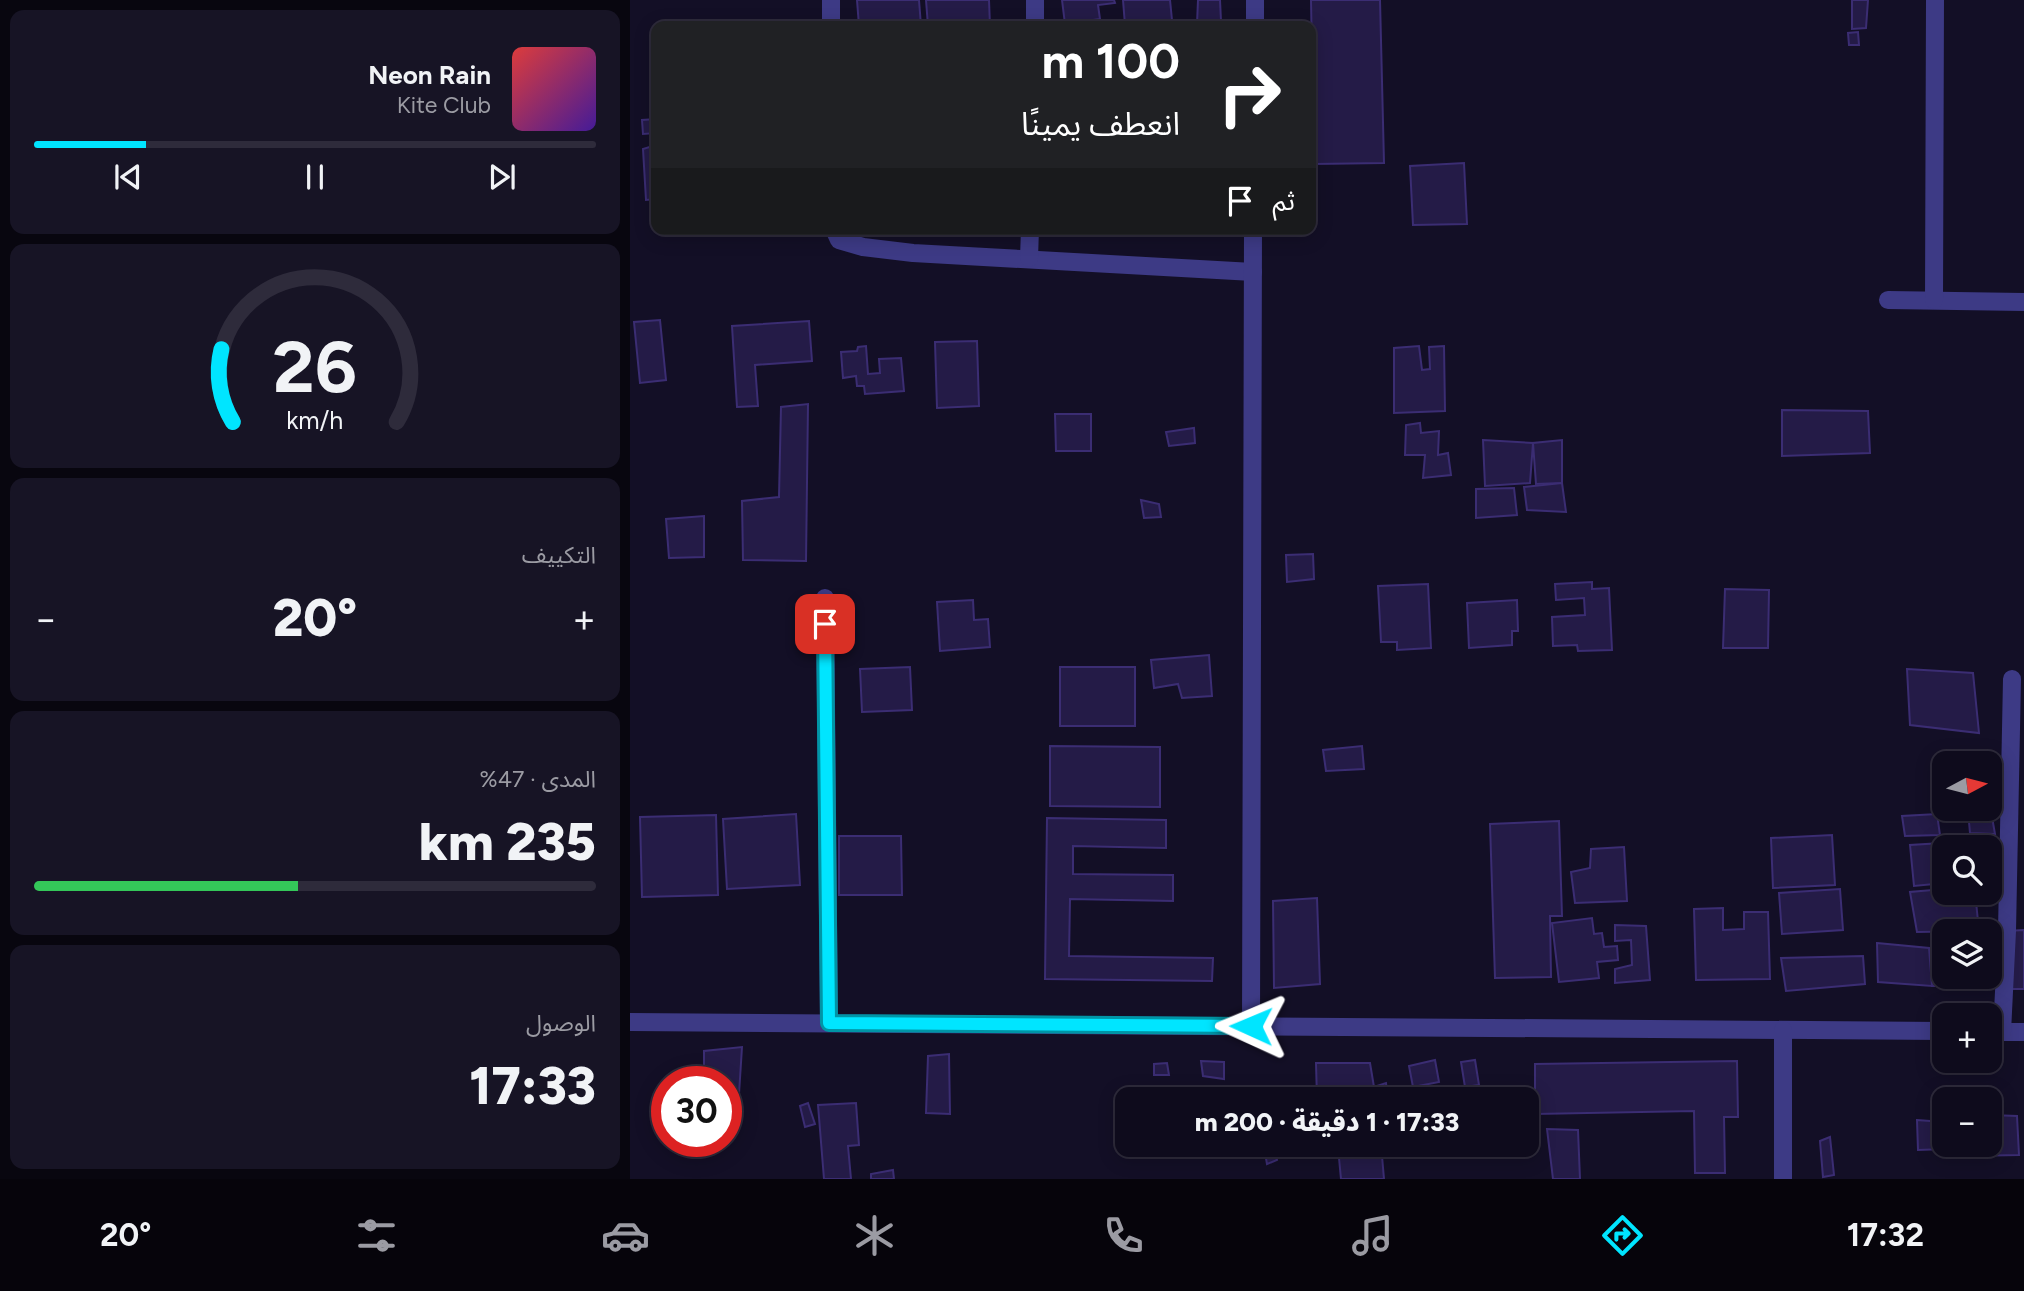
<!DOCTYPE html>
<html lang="ar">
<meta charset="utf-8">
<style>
:root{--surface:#0e0b1c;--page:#171425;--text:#f1f3f6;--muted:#9b9ba3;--line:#2e2b3b;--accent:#00e5ff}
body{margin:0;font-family:Figtree,"Noto Sans Arabic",sans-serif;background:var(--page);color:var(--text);direction:rtl;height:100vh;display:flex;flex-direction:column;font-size:26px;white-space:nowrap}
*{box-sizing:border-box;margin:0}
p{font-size:23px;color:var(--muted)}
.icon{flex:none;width:38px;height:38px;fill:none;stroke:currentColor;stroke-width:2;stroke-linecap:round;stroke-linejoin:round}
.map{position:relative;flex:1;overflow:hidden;direction:ltr}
.sheet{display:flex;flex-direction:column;gap:10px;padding:10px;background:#08060f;width:630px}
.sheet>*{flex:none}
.hud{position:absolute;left:21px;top:21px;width:665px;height:214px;border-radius:14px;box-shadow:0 4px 18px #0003,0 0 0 2px var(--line);direction:rtl;background:#202124;color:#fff;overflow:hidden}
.needle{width:46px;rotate:83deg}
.controls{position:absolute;left:1302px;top:751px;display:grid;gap:14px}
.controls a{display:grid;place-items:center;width:70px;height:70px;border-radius:14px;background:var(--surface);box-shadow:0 4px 18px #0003,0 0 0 2px var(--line);font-size:35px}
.speed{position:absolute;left:21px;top:1066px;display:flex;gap:14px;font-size:35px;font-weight:700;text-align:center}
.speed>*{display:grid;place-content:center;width:91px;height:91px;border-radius:50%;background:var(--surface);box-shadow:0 4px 18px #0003,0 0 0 2px var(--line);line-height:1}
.speed .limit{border:10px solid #d22;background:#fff;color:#111}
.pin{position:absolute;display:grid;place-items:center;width:60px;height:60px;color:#fff;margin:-30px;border-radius:14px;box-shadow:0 4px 10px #0006}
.me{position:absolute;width:77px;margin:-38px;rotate:271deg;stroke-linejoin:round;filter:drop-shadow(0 0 5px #0008)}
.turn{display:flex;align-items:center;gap:24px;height:147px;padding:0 21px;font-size:32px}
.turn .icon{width:91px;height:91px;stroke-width:2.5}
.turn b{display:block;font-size:49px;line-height:60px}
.then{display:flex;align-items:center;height:66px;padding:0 21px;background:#0003;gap:14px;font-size:26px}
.big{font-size:52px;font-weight:800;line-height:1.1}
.sheet .widget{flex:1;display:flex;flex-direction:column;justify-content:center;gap:10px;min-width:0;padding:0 24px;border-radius:14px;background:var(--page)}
.sheet .dial{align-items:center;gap:0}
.dial svg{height:182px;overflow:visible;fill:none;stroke:var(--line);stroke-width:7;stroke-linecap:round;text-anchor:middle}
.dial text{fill:var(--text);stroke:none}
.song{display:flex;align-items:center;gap:21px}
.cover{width:84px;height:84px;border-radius:10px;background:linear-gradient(135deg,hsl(0 70% 55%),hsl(260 70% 35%))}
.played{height:7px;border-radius:4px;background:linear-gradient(90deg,var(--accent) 20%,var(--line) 20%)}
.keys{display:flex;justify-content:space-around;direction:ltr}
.heat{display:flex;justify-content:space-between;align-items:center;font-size:38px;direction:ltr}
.charge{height:10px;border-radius:5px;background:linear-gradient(90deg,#34c759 47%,var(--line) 0)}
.trip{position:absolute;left:485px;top:1087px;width:424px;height:70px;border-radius:14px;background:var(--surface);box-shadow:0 4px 18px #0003,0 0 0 2px var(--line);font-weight:800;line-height:70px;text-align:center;direction:rtl}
.menu{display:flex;height:112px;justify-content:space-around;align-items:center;background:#06040b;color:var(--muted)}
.menu .icon{width:49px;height:49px}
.menu .selected{color:var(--accent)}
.menu b{font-size:32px;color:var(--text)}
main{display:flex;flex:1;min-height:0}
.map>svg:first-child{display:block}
.building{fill:#241b47;stroke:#3b2d73;stroke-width:2}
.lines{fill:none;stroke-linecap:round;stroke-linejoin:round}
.street{stroke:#3d3a85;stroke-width:18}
.route-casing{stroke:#0095a6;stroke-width:18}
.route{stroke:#00e5ff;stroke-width:12}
</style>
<main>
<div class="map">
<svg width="1394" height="1179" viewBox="0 0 1394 1179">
<rect width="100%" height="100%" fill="#130f26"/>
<!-- building -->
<g class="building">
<path d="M 227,0 L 289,0 L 291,26 L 229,26 Z"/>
<path d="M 296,0 L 359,0 L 360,26 L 298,26 Z"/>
<path d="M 432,0 L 484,0 L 485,3 L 468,5 L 470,19 L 435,24 Z"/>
<path d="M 493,0 L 540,0 L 542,20 L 495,25 Z"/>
<path d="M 568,0 L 590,0 L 591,21 L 567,24 Z"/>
<path d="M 681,0 L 750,0 L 754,163 L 684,164 Z"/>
<path d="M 1222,0 L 1238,0 L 1236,28 L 1222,29 Z"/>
<path d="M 1228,32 L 1229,45 L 1219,45 L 1218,33 Z"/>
<path d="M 26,119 L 26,137 L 26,133 L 13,134 L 12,120 Z"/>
<path d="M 26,145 L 26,199 L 16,200 L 13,149 Z"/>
<path d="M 834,163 L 837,224 L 783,225 L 780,166 Z"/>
<path d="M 30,320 L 36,380 L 10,383 L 4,322 Z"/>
<path d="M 179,321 L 182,361 L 125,365 L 128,406 L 107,407 L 102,326 Z"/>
<path d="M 347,341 L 349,406 L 307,408 L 305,342 Z"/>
<path d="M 236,346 L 238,374 L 250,373 L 249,359 L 271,358 L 274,391 L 235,394 L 234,386 L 227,386 L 226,376 L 213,378 L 211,352 L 227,351 L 228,347 Z"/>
<path d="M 789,346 L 792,370 L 800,369 L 799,347 L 814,346 L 815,411 L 764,413 L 764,348 Z"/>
<path d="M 178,404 L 176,561 L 113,560 L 112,501 L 149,497 L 151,407 Z"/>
<path d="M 1152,410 L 1238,411 L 1240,453 L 1152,456 Z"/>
<path d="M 425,414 L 461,414 L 461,451 L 426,451 Z"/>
<path d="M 790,423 L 791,433 L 809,431 L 808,455 L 818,453 L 821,475 L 793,478 L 795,455 L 775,455 L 776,425 Z"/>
<path d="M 564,428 L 565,443 L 539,446 L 536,432 Z"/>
<path d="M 853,440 L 903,443 L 900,483 L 855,486 Z"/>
<path d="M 932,440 L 932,483 L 906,484 L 903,443 Z"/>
<path d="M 932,483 L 936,512 L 897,510 L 894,487 Z"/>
<path d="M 884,488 L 887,515 L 846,518 L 846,489 Z"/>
<path d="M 511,500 L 529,504 L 531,517 L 514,518 Z"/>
<path d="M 74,516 L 74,557 L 39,558 L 36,519 Z"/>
<path d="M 683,554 L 684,579 L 657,582 L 656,555 Z"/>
<path d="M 962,582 L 962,589 L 979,588 L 982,650 L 948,651 L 947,645 L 923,646 L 922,617 L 955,615 L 954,598 L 926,600 L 925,584 Z"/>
<path d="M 798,584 L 801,648 L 767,650 L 767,642 L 751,642 L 748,586 Z"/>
<path d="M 1095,589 L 1139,590 L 1138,648 L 1093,648 Z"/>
<path d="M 343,600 L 344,620 L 358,619 L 360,647 L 310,651 L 307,602 Z"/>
<path d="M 887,600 L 888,631 L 882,631 L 882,645 L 839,648 L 837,603 Z"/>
<path d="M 579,655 L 582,696 L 552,698 L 548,684 L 524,688 L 521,660 Z"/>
<path d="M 280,667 L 282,710 L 232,712 L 230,669 Z"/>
<rect x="430" y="667" width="75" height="59"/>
<path d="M 1277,669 L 1343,673 L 1349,733 L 1280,725 Z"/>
<path d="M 420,746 L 530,747 L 530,807 L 420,806 Z"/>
<path d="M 732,746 L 734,769 L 696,771 L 693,750 Z"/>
<path d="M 166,814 L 170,885 L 97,889 L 93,819 Z"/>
<path d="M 1307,814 L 1310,835 L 1275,836 L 1272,816 Z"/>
<path d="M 86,815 L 88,895 L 12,897 L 10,817 Z"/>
<path d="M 1362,817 L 1365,834 L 1340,833 L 1339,822 Z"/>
<path d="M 417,818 L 536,820 L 536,848 L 443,846 L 443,874 L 543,875 L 543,901 L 440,899 L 439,956 L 583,958 L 582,981 L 415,979 Z"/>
<path d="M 929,821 L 932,916 L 920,916 L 921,977 L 865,978 L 860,824 Z"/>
<path d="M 1202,835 L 1205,885 L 1143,888 L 1141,838 Z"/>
<path d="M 209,836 L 271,836 L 272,895 L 209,895 Z"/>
<path d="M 1345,841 L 1346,847 L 1314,847 L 1314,883 L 1284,886 L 1280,845 Z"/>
<path d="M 994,847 L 997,901 L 945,903 L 941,872 L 960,868 L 961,849 Z"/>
<path d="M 1210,889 L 1213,930 L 1152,934 L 1149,893 Z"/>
<path d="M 1314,889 L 1314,892 L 1345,892 L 1349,931 L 1287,932 L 1280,892 Z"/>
<path d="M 687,898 L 690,984 L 644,988 L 643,901 Z"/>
<path d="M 1093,908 L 1093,930 L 1114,929 L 1114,912 L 1138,912 L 1140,979 L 1066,980 L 1064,909 Z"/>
<path d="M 962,918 L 964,934 L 972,933 L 974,947 L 987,946 L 988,960 L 967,962 L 969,978 L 929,982 L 922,923 Z"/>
<path d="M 985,925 L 1016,926 L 1020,980 L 985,983 L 985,969 L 1002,965 L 1001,940 L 985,941 Z"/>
<path d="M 1394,930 L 1394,989 L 1379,989 L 1377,931 Z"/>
<path d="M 1247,943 L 1299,948 L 1302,986 L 1248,982 Z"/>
<path d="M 1303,943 L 1314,943 L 1314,976 L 1354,976 L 1354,986 L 1302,986 Z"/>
<path d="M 1233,956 L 1235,984 L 1156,991 L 1151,958 Z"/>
<path d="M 112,1047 L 109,1094 L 96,1094 L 96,1082 L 74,1082 L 74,1051 Z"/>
<path d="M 319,1054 L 320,1114 L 296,1113 L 298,1056 Z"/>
<path d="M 805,1060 L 809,1082 L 783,1087 L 779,1066 Z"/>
<path d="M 845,1060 L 849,1085 L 835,1087 L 831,1062 Z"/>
<path d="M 571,1061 L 594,1062 L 594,1079 L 573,1076 Z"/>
<path d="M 1107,1061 L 1108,1117 L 1094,1117 L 1095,1173 L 1065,1173 L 1064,1111 L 905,1114 L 905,1064 Z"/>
<path d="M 537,1063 L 539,1075 L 524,1075 L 524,1064 Z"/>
<path d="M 686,1063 L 740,1063 L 744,1087 L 733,1089 L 733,1099 L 687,1099 Z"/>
<path d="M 756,1083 L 758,1099 L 747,1099 L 744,1087 Z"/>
<path d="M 178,1103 L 185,1124 L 175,1127 L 170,1106 Z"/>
<path d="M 226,1103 L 229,1145 L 218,1146 L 221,1179 L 194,1179 L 188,1105 Z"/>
<path d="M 1360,1115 L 1387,1116 L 1389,1155 L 1337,1156 L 1336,1144 L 1360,1144 Z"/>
<path d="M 1287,1120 L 1313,1122 L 1316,1149 L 1288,1150 Z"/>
<path d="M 917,1129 L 948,1130 L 950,1179 L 923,1179 Z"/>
<path d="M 1200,1137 L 1204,1175 L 1193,1177 L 1190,1141 Z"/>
<path d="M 689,1144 L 734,1144 L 734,1145 L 689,1148 Z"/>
<path d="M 644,1148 L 647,1160 L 637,1164 L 635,1153 Z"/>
<path d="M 752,1156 L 754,1179 L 711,1179 L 709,1158 Z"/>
<path d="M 263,1170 L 264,1179 L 241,1179 L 241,1174 Z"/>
</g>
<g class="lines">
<!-- street -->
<g class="street">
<path d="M 201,26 L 201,0"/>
<path d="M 405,26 L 405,0"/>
<path d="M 625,26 L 625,0"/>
<path d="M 204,229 L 209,240 L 233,247 L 283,253 L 623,272"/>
<path d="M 399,258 L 400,229"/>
<path d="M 1258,300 L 1394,302"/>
<path d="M 1304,300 L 1305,0"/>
<path d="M 195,598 L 199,1023"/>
<path d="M 0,1022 L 1314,1031"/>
<path d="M 621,1026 L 623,229"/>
<path d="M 1153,1030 L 1153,1179"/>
<path d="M 1360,1032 L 1394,1032"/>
<path d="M 1372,1032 L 1377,931 L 1382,679"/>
</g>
</g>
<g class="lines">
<defs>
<path id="route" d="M 195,624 L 199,1023 L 621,1026"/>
</defs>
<!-- route casing -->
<use href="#route" class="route-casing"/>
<!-- route -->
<use href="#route" class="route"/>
</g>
</svg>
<div class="controls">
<a><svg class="needle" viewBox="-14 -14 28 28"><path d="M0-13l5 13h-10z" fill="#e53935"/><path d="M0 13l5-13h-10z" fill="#9b9ba3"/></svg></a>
<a><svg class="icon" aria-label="search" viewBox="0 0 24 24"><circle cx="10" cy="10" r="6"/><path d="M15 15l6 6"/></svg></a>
<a><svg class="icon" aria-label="layers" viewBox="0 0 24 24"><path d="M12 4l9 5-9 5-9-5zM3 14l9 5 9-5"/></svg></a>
<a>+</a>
<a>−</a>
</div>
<div class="speed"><div class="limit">30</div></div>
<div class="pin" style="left:195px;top:624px;background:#d93025"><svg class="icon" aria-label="arrive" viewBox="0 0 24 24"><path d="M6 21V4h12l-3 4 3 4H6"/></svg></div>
<svg class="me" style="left:621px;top:1026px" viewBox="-20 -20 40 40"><path d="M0-17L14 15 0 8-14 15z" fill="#00e5ff" stroke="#fff" stroke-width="4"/></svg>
<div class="trip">17:33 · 1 دقيقة · 200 m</div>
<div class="hud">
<div class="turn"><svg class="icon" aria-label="right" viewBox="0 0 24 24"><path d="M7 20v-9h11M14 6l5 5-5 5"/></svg><div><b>100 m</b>انعطف يمينًا</div></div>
<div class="then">ثم<svg class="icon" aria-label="arrive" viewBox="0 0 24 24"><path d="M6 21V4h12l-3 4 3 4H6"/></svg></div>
</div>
</div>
<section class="sheet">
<div class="widget">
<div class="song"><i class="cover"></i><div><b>Neon Rain</b><p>Kite Club</p></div></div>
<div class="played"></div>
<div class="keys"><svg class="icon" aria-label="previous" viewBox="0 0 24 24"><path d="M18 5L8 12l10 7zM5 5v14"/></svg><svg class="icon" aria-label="pause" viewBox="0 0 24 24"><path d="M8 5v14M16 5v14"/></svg><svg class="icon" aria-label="next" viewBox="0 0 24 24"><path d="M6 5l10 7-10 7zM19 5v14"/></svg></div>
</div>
<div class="widget dial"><svg viewBox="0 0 100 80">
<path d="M14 69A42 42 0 1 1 86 69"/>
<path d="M14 69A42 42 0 0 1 9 37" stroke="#00e5ff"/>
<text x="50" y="56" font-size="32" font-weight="700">26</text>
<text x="50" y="72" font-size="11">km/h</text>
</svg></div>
<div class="widget"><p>التكييف</p>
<div class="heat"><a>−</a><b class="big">20°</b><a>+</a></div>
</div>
<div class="widget"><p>المدى · 47%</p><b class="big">235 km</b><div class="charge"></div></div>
<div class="widget"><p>الوصول</p><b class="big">17:33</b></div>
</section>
</main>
<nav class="menu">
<b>17:32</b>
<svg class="icon selected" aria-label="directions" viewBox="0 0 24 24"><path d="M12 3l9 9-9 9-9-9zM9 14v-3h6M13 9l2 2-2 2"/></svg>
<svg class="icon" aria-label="music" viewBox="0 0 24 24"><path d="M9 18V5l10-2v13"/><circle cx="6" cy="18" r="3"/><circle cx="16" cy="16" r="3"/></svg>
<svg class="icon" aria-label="phone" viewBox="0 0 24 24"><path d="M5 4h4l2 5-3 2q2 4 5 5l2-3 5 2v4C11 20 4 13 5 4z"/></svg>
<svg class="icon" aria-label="climate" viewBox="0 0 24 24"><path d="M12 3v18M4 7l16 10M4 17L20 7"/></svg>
<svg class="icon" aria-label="car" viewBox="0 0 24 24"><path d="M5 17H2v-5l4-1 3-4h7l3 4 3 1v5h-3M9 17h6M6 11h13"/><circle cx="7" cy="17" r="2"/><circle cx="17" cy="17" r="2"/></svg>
<svg class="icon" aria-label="filters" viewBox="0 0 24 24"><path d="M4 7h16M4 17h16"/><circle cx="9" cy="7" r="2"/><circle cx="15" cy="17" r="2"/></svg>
<b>20°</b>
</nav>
